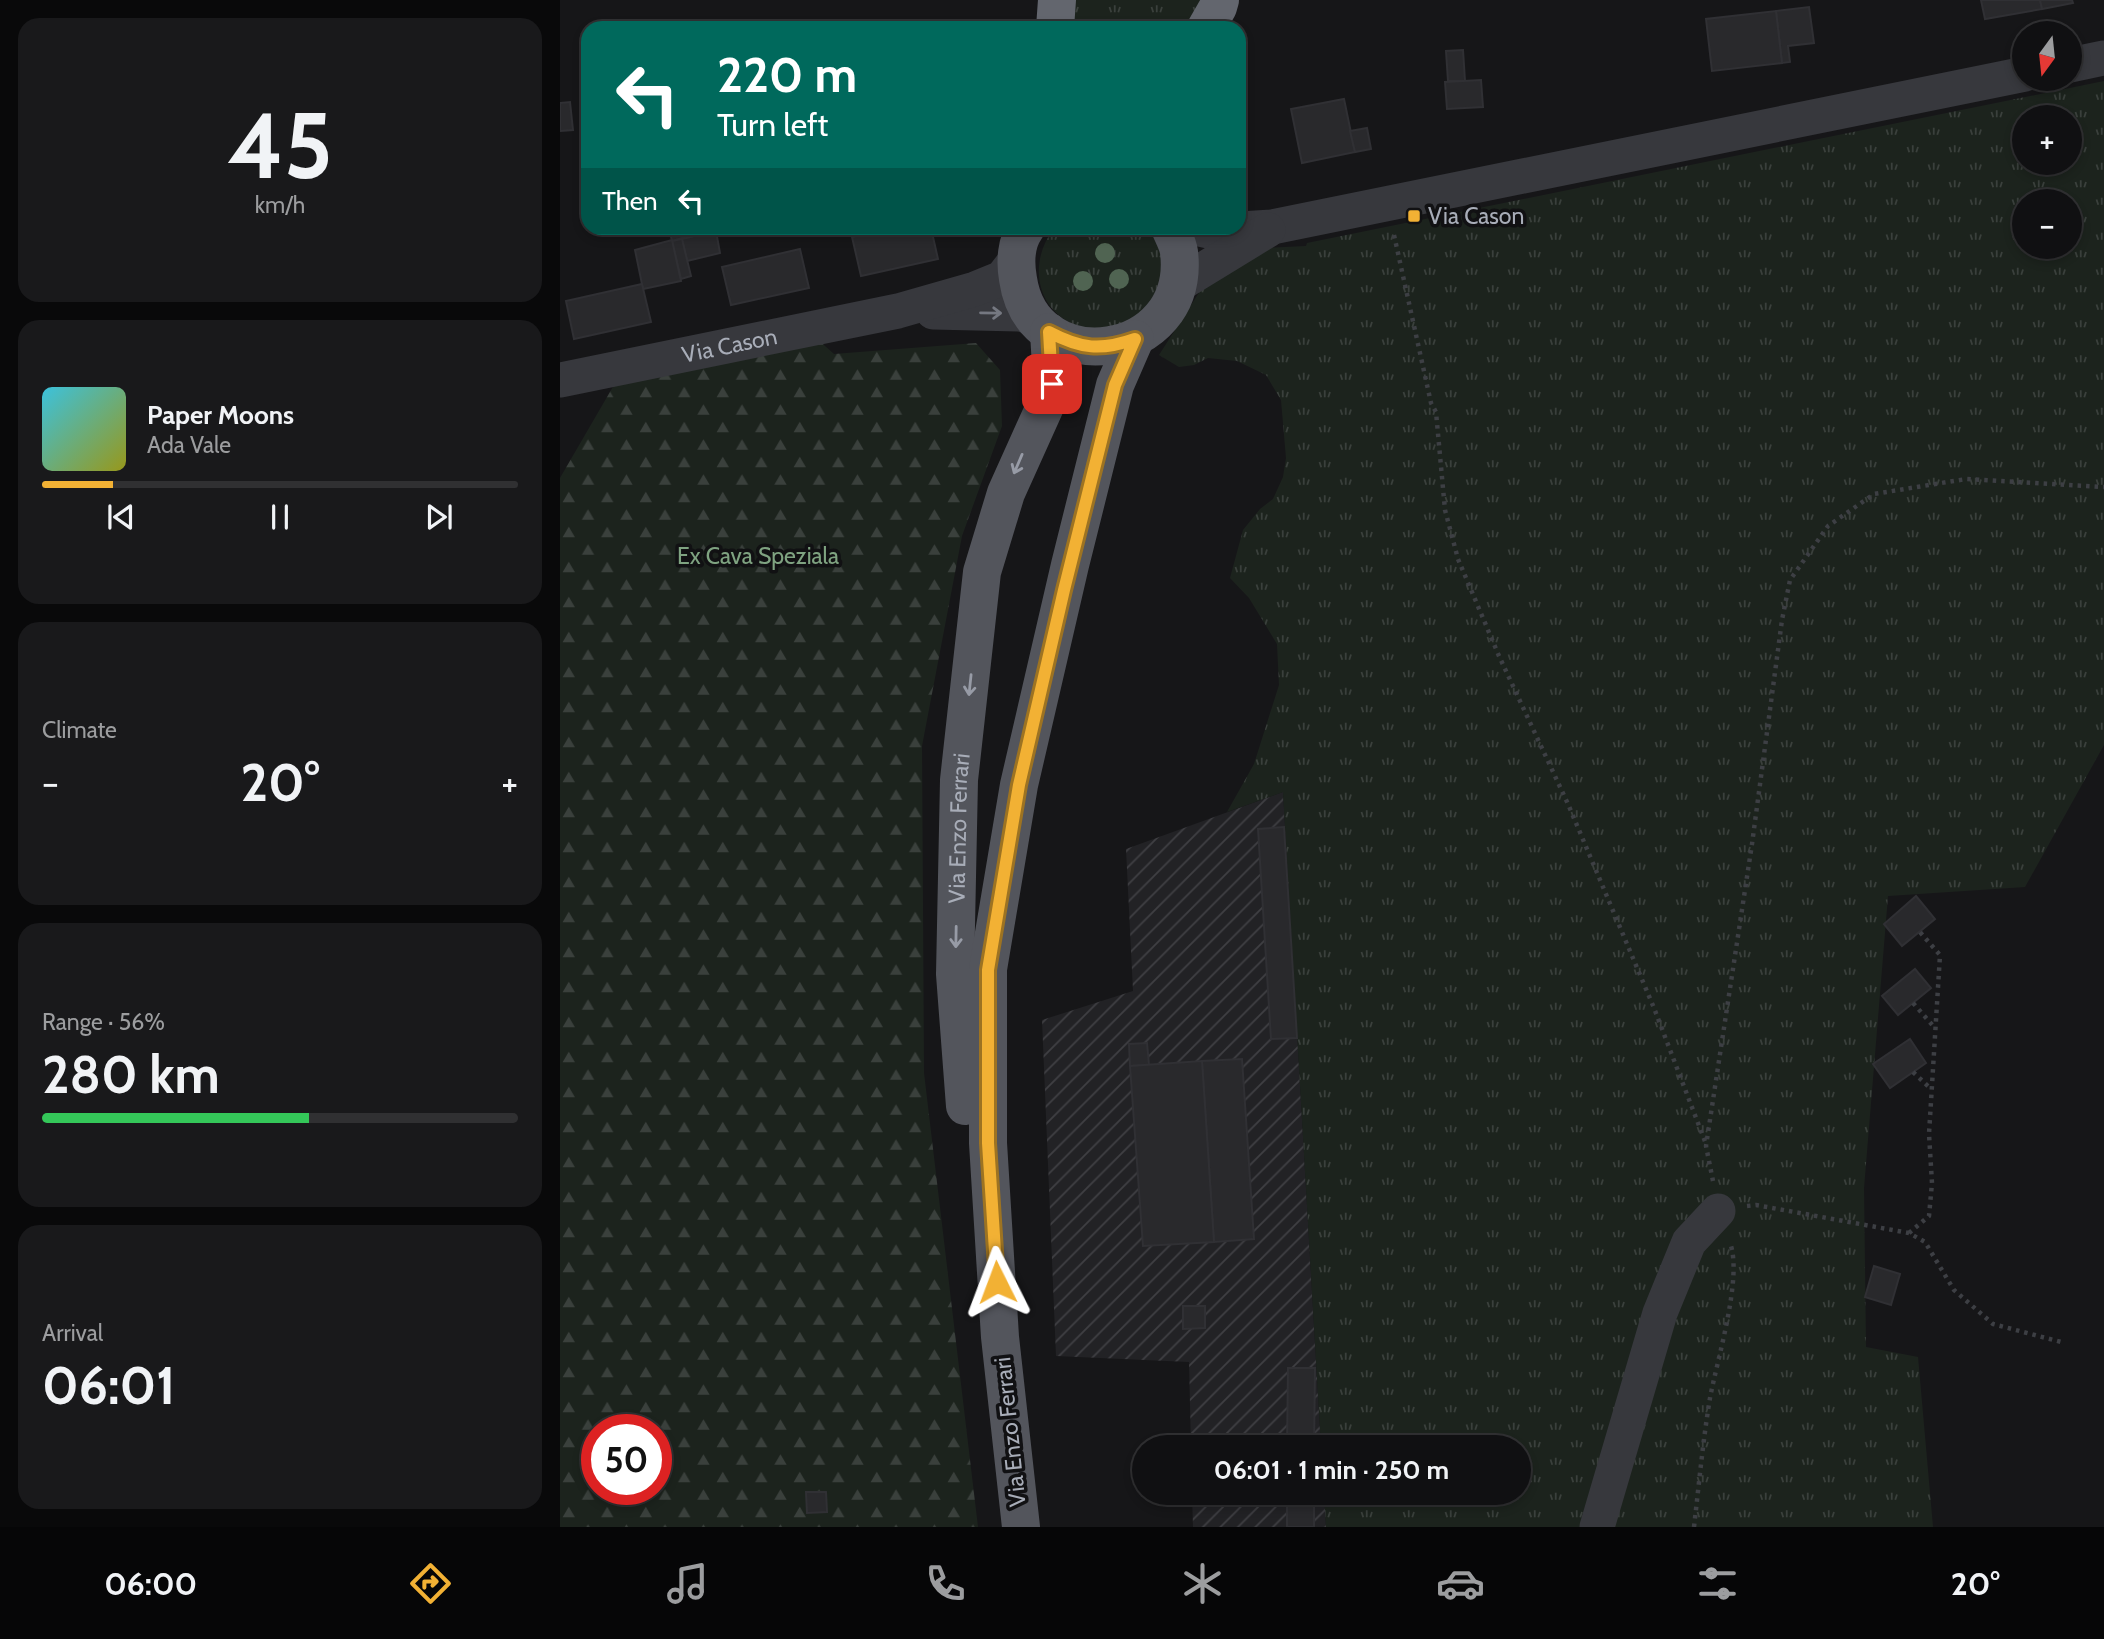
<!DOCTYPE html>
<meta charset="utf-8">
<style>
:root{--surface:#101012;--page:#19191b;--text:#f1f3f6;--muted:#9c9d9f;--line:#303032;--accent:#f2b134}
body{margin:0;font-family:Cabin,sans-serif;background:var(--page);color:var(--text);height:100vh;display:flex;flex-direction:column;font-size:26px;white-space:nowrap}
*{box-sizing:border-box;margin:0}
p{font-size:23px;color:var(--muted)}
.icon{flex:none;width:38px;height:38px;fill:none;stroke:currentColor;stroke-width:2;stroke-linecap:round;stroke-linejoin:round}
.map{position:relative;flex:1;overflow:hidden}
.sheet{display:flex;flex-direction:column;gap:18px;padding:18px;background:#09090a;width:560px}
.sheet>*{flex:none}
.top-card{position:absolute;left:21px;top:21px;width:665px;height:214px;border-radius:21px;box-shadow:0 4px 10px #0003,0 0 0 2px var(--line);background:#00695c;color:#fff;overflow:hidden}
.needle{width:46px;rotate:195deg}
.controls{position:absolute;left:1452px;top:21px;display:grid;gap:14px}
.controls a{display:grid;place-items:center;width:70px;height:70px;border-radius:50%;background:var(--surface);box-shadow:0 4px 10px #0003,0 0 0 2px var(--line);font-size:35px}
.speed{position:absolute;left:21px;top:1414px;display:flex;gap:14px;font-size:35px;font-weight:700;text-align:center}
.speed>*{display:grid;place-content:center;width:91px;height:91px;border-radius:50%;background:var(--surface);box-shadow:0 4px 10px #0003,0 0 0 2px var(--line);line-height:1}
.speed .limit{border:10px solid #d22;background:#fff;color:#111}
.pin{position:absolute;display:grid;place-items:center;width:60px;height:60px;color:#fff;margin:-30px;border-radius:14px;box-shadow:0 4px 10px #0006}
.me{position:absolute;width:77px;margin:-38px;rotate:357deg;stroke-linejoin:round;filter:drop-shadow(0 0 5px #0008)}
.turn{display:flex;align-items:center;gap:24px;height:147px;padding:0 21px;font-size:32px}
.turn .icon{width:91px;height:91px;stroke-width:2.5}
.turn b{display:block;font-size:49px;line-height:60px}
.then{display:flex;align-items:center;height:66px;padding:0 21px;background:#0003;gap:14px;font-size:26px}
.big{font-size:52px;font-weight:700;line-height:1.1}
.sheet .card{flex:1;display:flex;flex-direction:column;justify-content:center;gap:10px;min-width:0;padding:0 24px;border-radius:21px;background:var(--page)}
.sheet .dial{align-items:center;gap:0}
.dial b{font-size:91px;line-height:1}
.song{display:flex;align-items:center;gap:21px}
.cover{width:84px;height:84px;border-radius:10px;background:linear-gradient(135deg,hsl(190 70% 55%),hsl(60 70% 35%))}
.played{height:7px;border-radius:4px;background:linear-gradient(90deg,var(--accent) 15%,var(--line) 15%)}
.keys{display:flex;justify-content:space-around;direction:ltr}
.heat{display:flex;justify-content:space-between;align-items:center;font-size:38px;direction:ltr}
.charge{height:10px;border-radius:5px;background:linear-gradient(90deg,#34c759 56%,var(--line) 0)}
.trip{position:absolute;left:572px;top:1435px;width:399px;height:70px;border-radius:35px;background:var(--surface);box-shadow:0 4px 10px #0003,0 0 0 2px var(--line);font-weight:700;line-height:70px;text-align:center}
.dock{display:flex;height:112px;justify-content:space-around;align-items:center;background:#060607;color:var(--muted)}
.dock .icon{width:49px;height:49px}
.dock .current{color:var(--accent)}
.dock b{font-size:32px;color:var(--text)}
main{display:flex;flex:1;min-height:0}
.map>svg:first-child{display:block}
.industrial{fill:url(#industrial-furrows)}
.grass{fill:url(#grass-tufts);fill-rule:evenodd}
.forest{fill:url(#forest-firs);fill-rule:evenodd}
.building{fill:#29292c;stroke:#303034;stroke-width:2}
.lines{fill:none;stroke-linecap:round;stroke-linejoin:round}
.path{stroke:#3d3f44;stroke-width:4.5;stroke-dasharray:3.5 5;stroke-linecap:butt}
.minor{stroke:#37383d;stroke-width:35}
.major{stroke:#53555c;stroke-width:38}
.highway{stroke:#63666e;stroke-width:38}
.tree{fill:#506452}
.oneway{stroke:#757881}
.oneway2{stroke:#979ba6}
.route-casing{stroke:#9d7322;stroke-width:18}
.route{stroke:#f2b134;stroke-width:12}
.poi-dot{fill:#f2b134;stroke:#111113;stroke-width:2.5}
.labels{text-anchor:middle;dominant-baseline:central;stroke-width:7;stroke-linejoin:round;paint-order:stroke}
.poi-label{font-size:23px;fill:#a8adb8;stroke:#111113;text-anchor:start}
.street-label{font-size:23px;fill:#a8adb8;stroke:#111113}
.park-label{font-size:23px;fill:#7fa381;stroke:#111113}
</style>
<main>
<section class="sheet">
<div class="card dial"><b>45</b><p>km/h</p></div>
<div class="card">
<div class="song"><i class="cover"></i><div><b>Paper Moons</b><p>Ada Vale</p></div></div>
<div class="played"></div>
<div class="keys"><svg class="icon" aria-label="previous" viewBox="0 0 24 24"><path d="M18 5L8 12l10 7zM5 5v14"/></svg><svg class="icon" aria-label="pause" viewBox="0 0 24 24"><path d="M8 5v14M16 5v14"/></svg><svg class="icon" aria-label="next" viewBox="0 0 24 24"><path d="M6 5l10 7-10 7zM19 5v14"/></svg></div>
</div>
<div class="card"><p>Climate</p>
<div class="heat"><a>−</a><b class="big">20°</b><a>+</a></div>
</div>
<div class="card"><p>Range · 56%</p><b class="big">280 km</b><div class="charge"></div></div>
<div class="card"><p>Arrival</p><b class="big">06:01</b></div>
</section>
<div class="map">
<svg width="1544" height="1527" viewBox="0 0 1544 1527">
<defs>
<pattern id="industrial-furrows" width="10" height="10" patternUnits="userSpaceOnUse" patternTransform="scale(1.75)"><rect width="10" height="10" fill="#222225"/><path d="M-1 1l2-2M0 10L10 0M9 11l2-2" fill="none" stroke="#3f3f43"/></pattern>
<pattern id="grass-tufts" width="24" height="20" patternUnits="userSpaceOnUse" patternTransform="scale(1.75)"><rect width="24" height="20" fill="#1c231d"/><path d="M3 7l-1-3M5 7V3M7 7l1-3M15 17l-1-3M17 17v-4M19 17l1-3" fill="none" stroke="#3a403c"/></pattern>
<pattern id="forest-firs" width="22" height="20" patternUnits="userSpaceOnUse" patternTransform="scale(1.75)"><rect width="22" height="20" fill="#1c231d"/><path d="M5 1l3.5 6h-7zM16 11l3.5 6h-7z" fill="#3a403c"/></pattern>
</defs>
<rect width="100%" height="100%" fill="#161618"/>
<!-- industrial -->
<g class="industrial">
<path d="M 723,792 L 761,1447 L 631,1447 L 629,1362 L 496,1356 L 482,1020 L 573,991 L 566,849 Z"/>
<path d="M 632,1493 L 764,1493 L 766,1527 L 633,1527 Z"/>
</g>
<!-- grass -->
<g class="grass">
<path d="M 513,0 L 644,0 L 632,28 L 508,28 Z"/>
<path d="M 1544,81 L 1544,745 L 1465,887 L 1328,896 L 1304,1188 L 1306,1347 L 1358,1357 L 1373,1527 L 766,1527 L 764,1493 L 959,1493 L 959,1447 L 761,1447 L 723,792 L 667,812 L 694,764 L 719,685 L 717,644 L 689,598 L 670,578 L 683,530 L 700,509 L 713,499 L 723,477 L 726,458 L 721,400 L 706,375 L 677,361 L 648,358 L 634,365 L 619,367 L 599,355 L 649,277 L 707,248 L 746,246 L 747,243 ZM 1465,117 L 1510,117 L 1510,163 L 1465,163 ZM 1465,201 L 1510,201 L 1510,247 L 1465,247 Z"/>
<path d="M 494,228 L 588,228 L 595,237 L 605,268 L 587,313 C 576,318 552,332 541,332 C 536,332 530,329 525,328 C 477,316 466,265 494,228 Z"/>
</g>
<!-- forest -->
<path class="forest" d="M 256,338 L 274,354 L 416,343 L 440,370 L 442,426 L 402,536 L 362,746 L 364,1073 L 418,1527 L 0,1527 L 0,478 L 54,385 ZM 37,1430 L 96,1430 L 96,1489 L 37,1489 Z"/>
<!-- building -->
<g class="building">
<path d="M 1421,0 L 1480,0 L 1482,9 L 1425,19 Z"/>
<path d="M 1480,0 L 1512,0 L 1513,3 L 1482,9 Z"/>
<path d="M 1249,7 L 1254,43 L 1228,46 L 1230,62 L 1222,63 L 1216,11 Z"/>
<path d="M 1216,11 L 1222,63 L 1152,71 L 1146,19 Z"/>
<path d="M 903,50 L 905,81 L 888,81 L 886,51 Z"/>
<path d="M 921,80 L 923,107 L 887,109 L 885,82 Z"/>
<path d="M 784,99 L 795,152 L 742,163 L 731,109 Z"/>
<path d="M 10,102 L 13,130 L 0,131 L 0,103 Z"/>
<path d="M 807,128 L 811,149 L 795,152 L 790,131 Z"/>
<path d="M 109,228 L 124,228 L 126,237 L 112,241 Z"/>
<path d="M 124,228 L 168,228 L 126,237 Z"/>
<path d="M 335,228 L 371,228 L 378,259 L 301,276 L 292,237 Z"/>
<path d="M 156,231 L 160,253 L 127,261 L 122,239 Z"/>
<path d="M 122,239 L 131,276 L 121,279 L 112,241 Z"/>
<path d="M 112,240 L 121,281 L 83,289 L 75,250 Z"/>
<path d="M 240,249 L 249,288 L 171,305 L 162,267 Z"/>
<path d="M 82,284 L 91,322 L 14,339 L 6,301 Z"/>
<path d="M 724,827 L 737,1038 L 711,1039 L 698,829 Z"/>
<path d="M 1356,896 L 1375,919 L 1342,946 L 1324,924 Z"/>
<path d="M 1355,969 L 1371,988 L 1338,1015 L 1322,996 Z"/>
<path d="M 1350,1039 L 1366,1063 L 1330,1088 L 1313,1064 Z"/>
<path d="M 587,1043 L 589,1065 L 570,1066 L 569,1044 Z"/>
<path d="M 682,1059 L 694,1239 L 654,1242 L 642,1061 Z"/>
<path d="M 642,1061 L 654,1242 L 583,1246 L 570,1066 Z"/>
<path d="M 1314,1266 L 1340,1274 L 1331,1305 L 1305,1297 Z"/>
<path d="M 623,1306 L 645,1306 L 645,1328 L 623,1329 Z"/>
<path d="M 728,1368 L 755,1368 L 754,1447 L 727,1447 Z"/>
<path d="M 246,1492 L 266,1492 L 267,1512 L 247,1513 Z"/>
<rect x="727" y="1493" width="27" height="34"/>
</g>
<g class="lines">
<!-- path -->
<g class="path">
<path d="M 834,235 L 871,403 L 876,412 L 885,510 L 898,559 L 939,656 L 1008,804 L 1094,1008 L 1146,1144"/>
<path d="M 1353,1003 L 1375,1028"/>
<path d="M 1353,1072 L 1371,1089"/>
<path d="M 1153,1181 L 1146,1146 L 1192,844 L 1222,620 L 1230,580 L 1268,526 L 1314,494 L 1406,479 L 1544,487"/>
<path d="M 1187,1206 L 1196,1205 L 1349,1233 L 1365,1242 L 1394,1290 L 1433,1324 L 1505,1343"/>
<path d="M 1349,1233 L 1369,1216 L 1372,1183 L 1369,1134 L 1380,955 L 1359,931"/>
<path d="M 1134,1527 C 1139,1484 1143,1440 1150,1398 C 1157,1360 1183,1277 1170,1243"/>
</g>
<!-- minor -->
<g class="minor">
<path d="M 1510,65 L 1544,58"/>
<path d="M 635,228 L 648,231 L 712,227 L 1465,74"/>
<path d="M 618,285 L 708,230"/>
<path d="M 373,312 L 461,314 L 475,319"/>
<path id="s1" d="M 0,380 L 338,311 L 415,289 L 442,278 L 455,261"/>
<path d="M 1037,1527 L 1100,1313 L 1129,1242 L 1158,1211"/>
</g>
<!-- major -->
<g class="major">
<path d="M 466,228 C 456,242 455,262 458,279 C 473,383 632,361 619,252 C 618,244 613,235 610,228"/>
<path id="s2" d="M 405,1106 L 395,974 L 399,780 L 422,572 L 446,493 L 487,402 L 492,384 L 489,332"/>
<path d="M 461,1527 L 440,1337 L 428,1143 L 428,969 L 459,785 L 510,565 L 555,385 L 575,339"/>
</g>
<!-- highway -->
<g class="highway">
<path d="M 495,28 L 497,0"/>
<path d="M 646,28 L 658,7 L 660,0"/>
</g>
</g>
<!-- trees -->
<g class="tree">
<circle cx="545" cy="253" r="10"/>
<circle cx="559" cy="279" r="10"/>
<circle cx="523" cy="281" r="10"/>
</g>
<!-- one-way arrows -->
<defs><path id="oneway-shaft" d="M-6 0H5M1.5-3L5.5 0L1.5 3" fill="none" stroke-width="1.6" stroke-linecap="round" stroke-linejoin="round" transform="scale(1.75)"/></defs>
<use class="oneway" href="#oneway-shaft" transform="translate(431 313) rotate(1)"/>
<g class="oneway2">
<use href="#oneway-shaft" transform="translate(458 464) rotate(113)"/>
<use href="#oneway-shaft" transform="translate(410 685) rotate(96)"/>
<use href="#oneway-shaft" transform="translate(396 937) rotate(91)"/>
</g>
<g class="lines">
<defs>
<path id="route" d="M 437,1282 L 428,1143 L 428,970 L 459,785 L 504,590 L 555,385 L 575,339 C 541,351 521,349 489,332 L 492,384"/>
</defs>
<!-- route casing -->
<use href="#route" class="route-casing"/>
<!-- route -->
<use href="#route" class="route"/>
</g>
<!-- markers -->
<rect class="poi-dot" x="847" y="209" width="14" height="14" rx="3.5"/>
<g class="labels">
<!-- poi labels -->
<g class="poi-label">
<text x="868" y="216">Via Cason</text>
</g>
<!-- street labels -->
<g class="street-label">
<text stroke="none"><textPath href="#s1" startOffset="173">Via Cason</textPath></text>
<text stroke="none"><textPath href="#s2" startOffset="278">Via Enzo Ferrari</textPath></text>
<text transform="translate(450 1432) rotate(-96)">Via Enzo Ferrari</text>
</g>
<!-- park labels -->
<g class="park-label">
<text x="198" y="556">Ex Cava Speziala</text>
</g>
</g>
</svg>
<div class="controls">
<a><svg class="needle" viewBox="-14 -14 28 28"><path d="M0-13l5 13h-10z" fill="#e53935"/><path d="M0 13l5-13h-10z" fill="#9c9d9f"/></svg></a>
<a>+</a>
<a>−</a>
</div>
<div class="speed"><div class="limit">50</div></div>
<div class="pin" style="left:492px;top:384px;background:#d93025"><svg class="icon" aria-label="arrive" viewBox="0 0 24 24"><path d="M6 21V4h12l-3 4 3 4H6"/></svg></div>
<svg class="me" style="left:437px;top:1282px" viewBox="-20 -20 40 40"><path d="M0-17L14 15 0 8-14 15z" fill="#f2b134" stroke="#fff" stroke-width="4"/></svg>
<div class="trip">06:01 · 1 min · 250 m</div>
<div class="top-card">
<div class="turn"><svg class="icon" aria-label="left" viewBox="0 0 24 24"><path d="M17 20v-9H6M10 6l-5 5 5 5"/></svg><div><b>220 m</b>Turn left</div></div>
<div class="then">Then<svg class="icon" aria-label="left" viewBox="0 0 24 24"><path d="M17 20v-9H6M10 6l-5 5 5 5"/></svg></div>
</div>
</div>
</main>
<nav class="dock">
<b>06:00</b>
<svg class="icon current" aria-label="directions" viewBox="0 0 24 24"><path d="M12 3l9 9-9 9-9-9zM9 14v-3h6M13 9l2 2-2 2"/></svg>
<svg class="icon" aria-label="music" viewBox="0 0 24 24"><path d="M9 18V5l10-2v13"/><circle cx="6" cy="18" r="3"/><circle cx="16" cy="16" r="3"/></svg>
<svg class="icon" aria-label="phone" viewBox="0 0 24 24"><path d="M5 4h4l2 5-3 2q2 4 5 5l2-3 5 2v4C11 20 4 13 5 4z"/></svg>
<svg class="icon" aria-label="climate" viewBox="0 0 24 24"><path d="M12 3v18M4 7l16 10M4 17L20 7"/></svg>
<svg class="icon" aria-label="car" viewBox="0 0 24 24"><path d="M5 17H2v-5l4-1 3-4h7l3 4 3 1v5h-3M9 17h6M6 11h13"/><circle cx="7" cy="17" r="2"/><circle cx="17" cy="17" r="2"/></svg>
<svg class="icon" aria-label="filters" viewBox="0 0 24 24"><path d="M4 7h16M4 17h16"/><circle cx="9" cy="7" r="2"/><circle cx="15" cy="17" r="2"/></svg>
<b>20°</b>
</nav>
